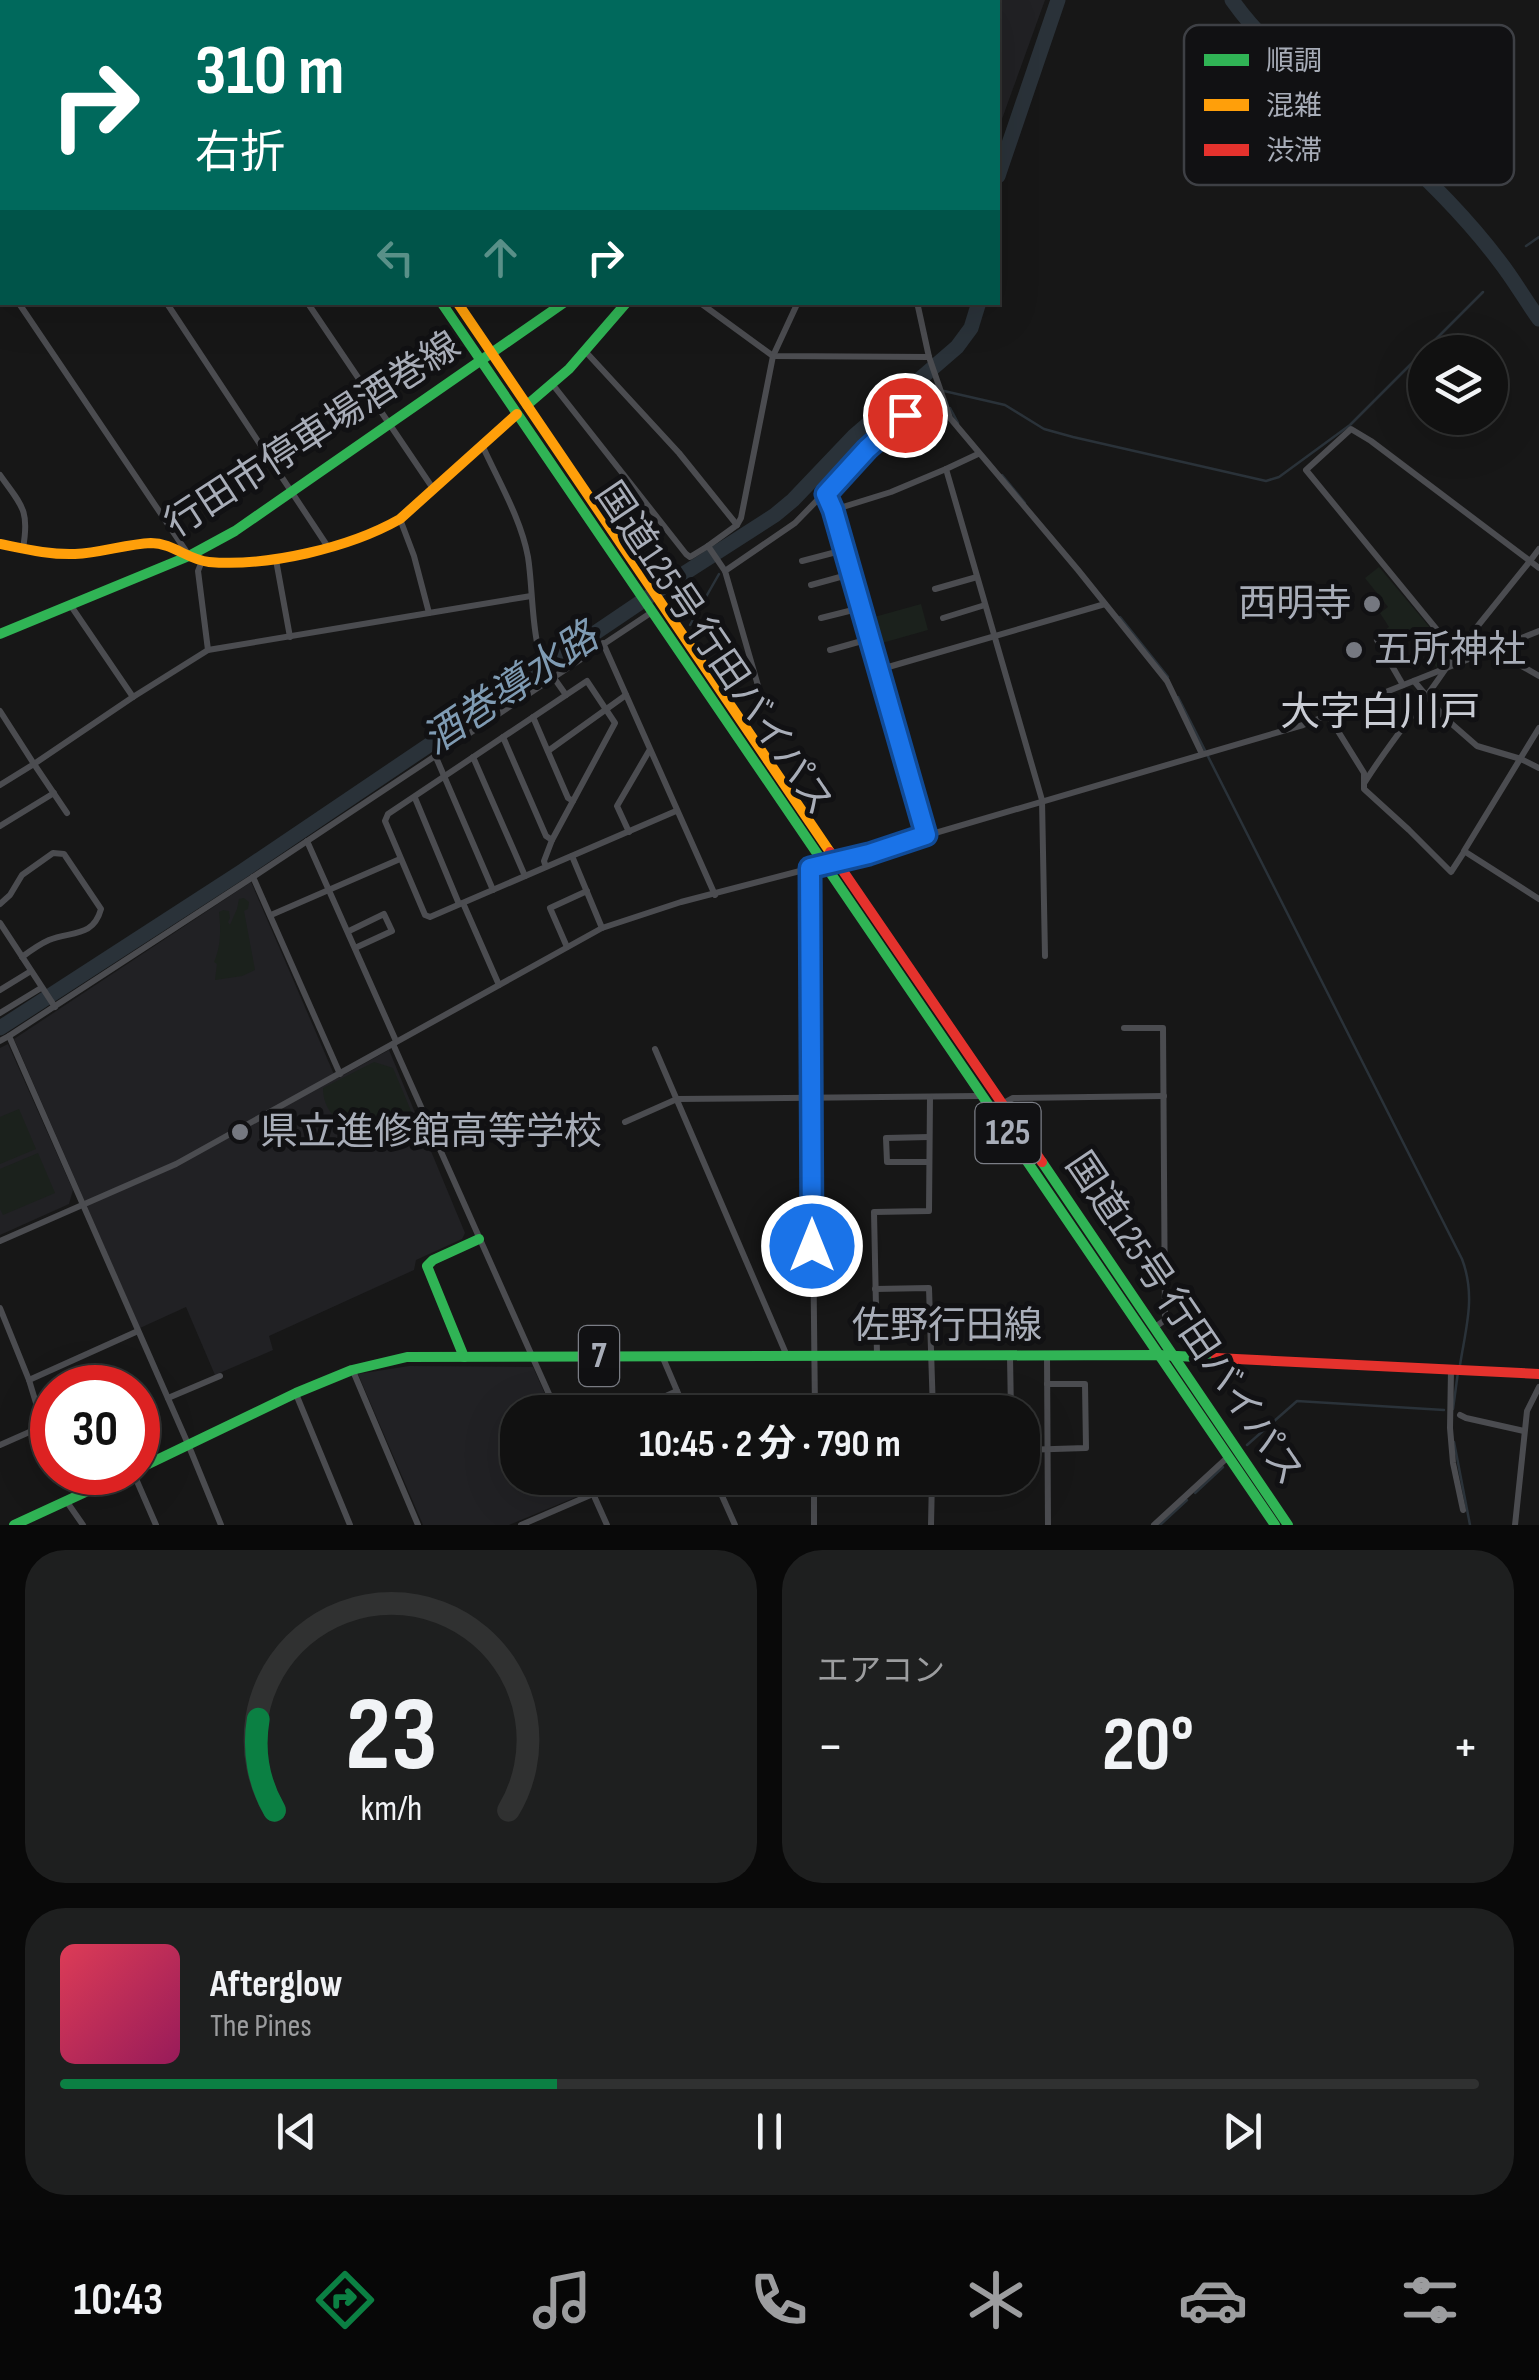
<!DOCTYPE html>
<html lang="ja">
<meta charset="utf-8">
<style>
:root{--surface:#111;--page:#1e1f1f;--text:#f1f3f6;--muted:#9c9d9f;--line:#303131;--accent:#0b8043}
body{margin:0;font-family:"Sofia Sans Condensed","Noto Sans JP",sans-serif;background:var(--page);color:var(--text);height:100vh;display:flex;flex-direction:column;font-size:38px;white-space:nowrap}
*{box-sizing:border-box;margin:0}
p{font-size:32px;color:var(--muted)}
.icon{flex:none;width:55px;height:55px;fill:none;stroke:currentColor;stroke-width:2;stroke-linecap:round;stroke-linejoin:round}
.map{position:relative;height:1525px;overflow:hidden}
.drawer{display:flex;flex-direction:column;gap:25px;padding:25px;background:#090909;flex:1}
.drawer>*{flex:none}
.banner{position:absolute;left:0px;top:0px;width:1000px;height:305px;box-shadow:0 10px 40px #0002,0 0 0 2px var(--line);background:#00695c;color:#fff;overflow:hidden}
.tools{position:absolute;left:1408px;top:335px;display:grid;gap:20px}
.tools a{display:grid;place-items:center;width:100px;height:100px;border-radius:50%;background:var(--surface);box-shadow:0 10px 40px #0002,0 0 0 2px var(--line);font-size:50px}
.speed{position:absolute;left:30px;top:1365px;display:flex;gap:20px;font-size:50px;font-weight:700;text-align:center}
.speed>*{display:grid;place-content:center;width:130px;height:130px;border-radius:50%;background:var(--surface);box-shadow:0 10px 40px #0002,0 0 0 2px var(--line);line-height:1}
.speed .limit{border:15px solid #d22;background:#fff;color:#111}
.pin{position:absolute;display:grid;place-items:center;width:85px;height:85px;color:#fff;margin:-42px;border:5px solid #fff;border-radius:50%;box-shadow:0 2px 10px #0007}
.me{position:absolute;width:110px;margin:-55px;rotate:0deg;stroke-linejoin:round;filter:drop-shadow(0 0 8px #0008)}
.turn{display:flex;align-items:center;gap:35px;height:210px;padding:0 30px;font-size:45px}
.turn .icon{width:130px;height:130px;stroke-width:2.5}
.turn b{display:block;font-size:70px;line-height:85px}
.lanes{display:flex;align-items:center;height:95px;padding:0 30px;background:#0003;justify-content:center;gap:50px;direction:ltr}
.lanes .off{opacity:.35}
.big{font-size:75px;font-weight:700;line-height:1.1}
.drawer .card{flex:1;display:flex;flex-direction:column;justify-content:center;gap:15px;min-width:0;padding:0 35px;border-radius:40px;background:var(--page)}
.drawer .dial{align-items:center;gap:0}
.dial svg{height:260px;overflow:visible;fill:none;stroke:var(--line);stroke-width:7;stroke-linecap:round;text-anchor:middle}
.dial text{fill:var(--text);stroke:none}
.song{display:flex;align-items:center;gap:30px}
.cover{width:120px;height:120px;border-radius:15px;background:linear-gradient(135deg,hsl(350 70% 55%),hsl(330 70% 35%))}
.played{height:10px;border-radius:5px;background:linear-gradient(90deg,var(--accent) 35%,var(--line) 35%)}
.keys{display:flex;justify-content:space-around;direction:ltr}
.heat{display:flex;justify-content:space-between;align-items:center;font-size:55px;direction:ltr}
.drawer .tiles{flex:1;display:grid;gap:25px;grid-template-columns:1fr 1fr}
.card:last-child{grid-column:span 2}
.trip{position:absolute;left:500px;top:1395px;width:540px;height:100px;border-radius:40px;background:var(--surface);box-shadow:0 10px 40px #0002,0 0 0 2px var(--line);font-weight:700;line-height:100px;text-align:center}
.dock{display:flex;height:160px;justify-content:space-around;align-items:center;background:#070707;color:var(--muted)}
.dock .icon{width:70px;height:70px}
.dock .active{color:var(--accent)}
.dock b{font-size:45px;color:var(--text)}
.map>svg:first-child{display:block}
.built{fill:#212124}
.green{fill:#1b211c}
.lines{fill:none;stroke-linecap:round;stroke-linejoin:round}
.stream{stroke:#2a3239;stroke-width:2.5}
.river{stroke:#2a3239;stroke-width:15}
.street{stroke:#4b4c50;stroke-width:6}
.fast{stroke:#30b455;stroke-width:10}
.slow{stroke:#ff9f0a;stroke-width:10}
.jam{stroke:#e5322d;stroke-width:10}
.route-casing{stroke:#114b97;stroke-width:25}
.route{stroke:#1a73e8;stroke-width:18}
.poi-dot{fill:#757880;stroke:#111113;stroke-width:4}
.labels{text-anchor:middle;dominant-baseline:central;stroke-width:10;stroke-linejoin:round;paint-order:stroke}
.shield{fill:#111113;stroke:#7b7e86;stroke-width:2.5}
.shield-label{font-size:35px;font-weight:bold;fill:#a8adb8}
.street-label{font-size:38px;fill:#a8adb8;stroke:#111113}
.poi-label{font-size:38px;fill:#a8adb8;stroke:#111113;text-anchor:start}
.water-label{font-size:40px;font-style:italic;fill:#7f9bb3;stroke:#111113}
.neighbourhood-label{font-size:40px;fill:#c9ccd4;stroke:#111113}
.key{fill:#111113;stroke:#3e4045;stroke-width:2.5}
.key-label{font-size:28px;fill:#a8adb8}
</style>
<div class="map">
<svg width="1539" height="1525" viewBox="0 0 1539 1525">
<rect width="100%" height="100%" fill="#171717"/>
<!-- built -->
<g class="built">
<path d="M 926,0 L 1045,0 L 998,130 L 998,2 L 924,2 Z"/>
<path d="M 251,882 L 336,1079 L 389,1050 L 465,1233 L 462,1239 L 416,1260 L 414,1270 L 269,1336 L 273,1350 L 215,1375 L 186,1307 L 140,1328 L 14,1039 Z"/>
<path d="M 8,1044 L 73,1190 L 69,1204 L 0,1235 L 0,1048 Z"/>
<path d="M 409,1366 L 533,1367 L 553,1412 L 518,1412 L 518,1478 L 582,1478 L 588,1492 L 509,1525 L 423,1525 L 358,1374 Z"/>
</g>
<!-- green -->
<g class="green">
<path d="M 1379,567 L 1452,654 L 1445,666 L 1437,668 L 1415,636 L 1392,651 L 1380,634 L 1389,627 L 1380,613 L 1388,607 L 1365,578 Z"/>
<path d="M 921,604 L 928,630 L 875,645 L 867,619 Z"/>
<path d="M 244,898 L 249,902 L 248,909 L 244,911 L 255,970 L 242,976 L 215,980 L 217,964 L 214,962 C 221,947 221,929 219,912 L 223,910 L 229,911 L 230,918 L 228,922 L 230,925 L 237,909 L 239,899 Z"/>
<path d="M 374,1062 L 393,1068 L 414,1118 C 388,1136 367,1153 341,1124 C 330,1113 323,1104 323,1088 Z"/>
<path d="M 19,1109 L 36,1149 L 0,1164 L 0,1117 Z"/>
<path d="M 38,1153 L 55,1193 L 3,1215 L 0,1209 L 0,1169 Z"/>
</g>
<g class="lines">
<!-- stream -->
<g class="stream">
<path d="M 191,2 L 194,0"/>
<path d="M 0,135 L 2,133"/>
<path d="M 1526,246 L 1539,237"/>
<path d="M 944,391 L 1005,405 L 1044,429 L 1073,437 L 1266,481 L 1279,477 L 1350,425 L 1483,292"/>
<path d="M 950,408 L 958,423"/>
<path d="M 883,431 L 931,390"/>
<path d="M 1002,475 L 1025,503"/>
<path d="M 1120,617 L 1168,677"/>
<path d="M 690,625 L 719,574"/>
<path d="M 1178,697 L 1462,1259 C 1476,1296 1466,1327 1460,1365"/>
<path d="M 1453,1409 L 1458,1372"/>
<path d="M 1454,1442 L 1470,1525"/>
<path d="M 1247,1445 L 1297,1401 L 1444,1410"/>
<path d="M 1195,1493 L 1223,1467"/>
<path d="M 1160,1525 L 1187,1500"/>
</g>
<!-- river -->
<g class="river">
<path d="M 1232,0 C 1271,56 1332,96 1384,140 C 1425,176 1467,218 1500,262 C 1514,280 1526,301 1539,319"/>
<path d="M 998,176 L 1058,0"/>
<path d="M 0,1028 L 241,872 L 663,587 L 775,515 L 793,500 L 854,436 L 957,347 L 971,328 L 979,302"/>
</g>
<!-- street -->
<g class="street">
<path d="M 101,0 L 102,2"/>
<path d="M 866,0 L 869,2"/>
<path d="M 383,2 L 387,0"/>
<path d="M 777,2 L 781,0"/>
<path d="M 0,56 L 2,60"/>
<path d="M 0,266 L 2,265"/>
<path d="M 0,276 L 2,280"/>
<path d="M 18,302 L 186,551"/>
<path d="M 166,302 L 328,547"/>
<path d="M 307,302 L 434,490"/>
<path d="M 699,302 L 773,356 L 929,357"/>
<path d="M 917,302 L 929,357 L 950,418 L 1078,570 L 1167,681 L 1202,754"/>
<path d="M 585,351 L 679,453 L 737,525 L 708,546 L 725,571"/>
<path d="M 553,385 L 686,554 L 690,557 L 708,546"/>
<path d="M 483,447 C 499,482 521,519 528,557 C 534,595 530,648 551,680"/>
<path d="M 978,454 L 946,469 L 1042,800 L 1045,956"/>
<path d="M 0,475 C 21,505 30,509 23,548"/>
<path d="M 826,494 L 833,510 L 878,670"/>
<path d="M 833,510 L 891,492 L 946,469"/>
<path d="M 400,519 L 414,556 L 429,613 L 531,596"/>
<path d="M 737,525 L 741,518 L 773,356 L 798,302"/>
<path d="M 276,560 L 290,637"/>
<path d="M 202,561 L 198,571 L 208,650"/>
<path d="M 802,561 L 844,550"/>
<path d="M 811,585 L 851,574"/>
<path d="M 935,589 L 977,577"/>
<path d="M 821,618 L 861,608"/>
<path d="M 943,618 L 985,605"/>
<path d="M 1377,640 L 1403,685"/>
<path d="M 603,643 L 715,895"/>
<path d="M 830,650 L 869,639"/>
<path d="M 1494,650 L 1539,676"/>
<path d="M 1456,653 L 1530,561 L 1539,568"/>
<path d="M 554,678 L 566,695"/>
<path d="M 1414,681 L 1445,718 L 1477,746 L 1521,759 L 1539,768"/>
<path d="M 133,697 L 208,650 L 429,613"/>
<path d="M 763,703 L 725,571 L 795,523 L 867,449 L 939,387"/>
<path d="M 0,711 L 34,764 L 0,785"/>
<path d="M 1328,715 L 1364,773 L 1364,789 L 1409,830 L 1451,872 L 1464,852"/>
<path d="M 533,717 L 568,798 L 573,801"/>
<path d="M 1539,728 L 1464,851 L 1539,899"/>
<path d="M 503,737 L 546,836 L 552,840"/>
<path d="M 548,751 L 626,695"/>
<path d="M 435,755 L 493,890"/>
<path d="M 473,757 L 525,876"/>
<path d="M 1365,782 C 1393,737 1428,698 1456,653 L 1306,470 L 1351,429 L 1371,441 L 1530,561 L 1539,549"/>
<path d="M 415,798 L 459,904"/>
<path d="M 67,813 L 34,764 L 133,697 L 71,606"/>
<path d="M 0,826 L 54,793"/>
<path d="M 629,832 L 617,806 L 649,751"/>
<path d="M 926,835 L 878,670 L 1105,604"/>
<path d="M 307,841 L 396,1041"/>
<path d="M 572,856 L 602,928"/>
<path d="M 840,861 L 1303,725 L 1539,631"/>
<path d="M 546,867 L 544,861 L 552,840 L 615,723 L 587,681 L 388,814 L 385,821 L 425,915 L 430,917 L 676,811"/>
<path d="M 809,868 L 815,1412"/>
<path d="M 463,903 L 499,985"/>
<path d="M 0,904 L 10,895 L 22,875 L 53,853 L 64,854 L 101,909 C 93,938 71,931 49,940 C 40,944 30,951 22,957"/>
<path d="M 271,915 L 400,859"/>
<path d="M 0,923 L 55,1007"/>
<path d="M 349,931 L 384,914 L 392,931 L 355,948"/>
<path d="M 567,947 L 550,908 L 587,891"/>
<path d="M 0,990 L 31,971"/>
<path d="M 0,1013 L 41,988"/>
<path d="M 1124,1028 L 1163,1028 L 1165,1320 L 1155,1327"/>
<path d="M 0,1041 L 9,1036"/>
<path d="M 393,1044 L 557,1412"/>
<path d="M 655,1049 L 787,1356"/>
<path d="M 340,1074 L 253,877 L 652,612"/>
<path d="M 1002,1104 L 1013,1098 L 1164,1096"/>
<path d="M 625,1122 L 677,1099 L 979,1096"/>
<path d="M 929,1162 L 887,1162 L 886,1138 L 929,1137"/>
<path d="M 0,1241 L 176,1164 L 602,928 L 681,902 L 823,865"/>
<path d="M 875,1289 L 929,1288 L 933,1412"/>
<path d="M 0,1308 L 29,1380 L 43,1426 L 52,1443"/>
<path d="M 877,1355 L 874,1212 L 929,1211 L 930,1097"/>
<path d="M 1047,1356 L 1048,1525"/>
<path d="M 1010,1357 L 1011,1412"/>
<path d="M 663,1358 L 686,1412"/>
<path d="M 1451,1370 L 1450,1428 L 1453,1463 L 1463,1510"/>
<path d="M 353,1371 L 418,1525"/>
<path d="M 29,1380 L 138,1331"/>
<path d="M 296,1394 L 350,1525"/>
<path d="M 168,1398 L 220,1376"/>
<path d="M 651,1412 L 648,1404 L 677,1391"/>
<path d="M 778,1412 L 815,1397"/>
<path d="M 1460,1415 L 1466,1418 L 1524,1431"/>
<path d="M 0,1445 L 43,1426"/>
<path d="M 1022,1450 L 1086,1448 L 1085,1384 L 1047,1384"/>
<path d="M 68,1472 L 80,1494"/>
<path d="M 133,1472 L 156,1525"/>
<path d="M 586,1478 L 607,1525"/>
<path d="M 714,1478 L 735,1525"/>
<path d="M 67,1502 L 83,1525"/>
<path d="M 221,1525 L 188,1444 L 9,1036 L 253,877"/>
<path d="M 521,1525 L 630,1478"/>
<path d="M 814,1525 L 814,1478"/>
<path d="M 931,1525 L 932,1478"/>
<path d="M 1154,1525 L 1228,1457"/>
<path d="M 1515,1525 L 1527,1411 L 1539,1387"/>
</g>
<!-- fast -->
<g class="fast">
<path d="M 236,0 L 238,2"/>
<path d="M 249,0 L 251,2"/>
<path d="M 923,2 L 924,0"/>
<path d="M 441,302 L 1275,1525"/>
<path d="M 527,405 L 569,369 L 627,302"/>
<path d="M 0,634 L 189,556 L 235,531 L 565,302"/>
<path d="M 1042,1162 L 1288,1525"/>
<path d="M 464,1357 L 427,1266 L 433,1260 L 479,1239"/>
<path d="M 138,1469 L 296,1393 L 352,1370 L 407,1357 L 1158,1355 L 1216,1358"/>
<path d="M 14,1525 L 129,1472"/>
</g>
<!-- slow -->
<g class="slow">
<path d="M 457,302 L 830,852"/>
<path d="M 0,544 C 25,549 50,555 75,554 C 101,553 126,544 151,543 C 173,543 188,560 209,562 C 267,567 349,548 400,519 L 517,414"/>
</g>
<!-- jam -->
<g class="jam">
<path d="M 830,852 L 1042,1162"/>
<path d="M 1216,1358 L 1539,1374"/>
</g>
</g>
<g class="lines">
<defs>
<path id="route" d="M 812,1246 L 810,868 L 869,854 L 926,835 L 833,510 L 826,494 L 867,449 L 905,415"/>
</defs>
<!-- route casing -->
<use href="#route" class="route-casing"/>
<!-- route -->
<use href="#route" class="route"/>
</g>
<!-- markers -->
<g class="poi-dot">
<circle cx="1372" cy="604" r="10"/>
<circle cx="1354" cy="650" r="10"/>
<circle cx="240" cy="1132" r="10"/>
</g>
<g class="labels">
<!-- shield labels -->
<g class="shield">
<rect x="975.5" y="1103" width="65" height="60" rx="8"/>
<rect x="579" y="1326" width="40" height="60" rx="8"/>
</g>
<g class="shield-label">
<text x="1008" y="1133">125</text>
<text x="599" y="1356">7</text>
</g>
<!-- street labels -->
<g class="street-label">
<text transform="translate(313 435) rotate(-33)">行田市停車場酒巻線</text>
<text transform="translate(714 649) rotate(56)">国道125号 行田バイパス</text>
<text transform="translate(1184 1319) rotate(56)">国道125号 行田バイパス</text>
<text x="947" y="1326">佐野行田線</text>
</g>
<!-- poi labels -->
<g class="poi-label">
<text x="1352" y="604" text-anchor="end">西明寺</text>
<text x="1374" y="650">五所神社</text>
<text x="260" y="1132">県立進修館高等学校</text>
</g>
<!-- water labels -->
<g class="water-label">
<text transform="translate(511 689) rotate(-34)">酒巻導水路</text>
</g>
<!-- neighbourhood labels -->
<g class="neighbourhood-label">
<text x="1380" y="713">大字白川戸</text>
</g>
</g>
<!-- legend -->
<rect x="1184" y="25" width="330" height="160" rx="15" class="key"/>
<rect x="1204" y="54" width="45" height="12" fill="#30b455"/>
<rect x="1204" y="99" width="45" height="12" fill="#ff9f0a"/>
<rect x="1204" y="144" width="45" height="12" fill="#e5322d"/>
<g class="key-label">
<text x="1266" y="70">順調</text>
<text x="1266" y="115">混雑</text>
<text x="1266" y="160">渋滞</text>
</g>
</svg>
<div class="tools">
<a><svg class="icon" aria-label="layers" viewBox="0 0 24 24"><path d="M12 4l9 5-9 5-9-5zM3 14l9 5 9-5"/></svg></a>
</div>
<div class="speed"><div class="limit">30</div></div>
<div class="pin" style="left:905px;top:415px;background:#d93025"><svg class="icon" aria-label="arrive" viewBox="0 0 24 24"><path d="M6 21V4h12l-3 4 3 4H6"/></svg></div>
<svg class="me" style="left:812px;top:1246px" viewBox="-20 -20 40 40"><circle r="17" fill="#1a73e8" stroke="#fff" stroke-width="3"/><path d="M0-11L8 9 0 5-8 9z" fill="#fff"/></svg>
<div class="trip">10:45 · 2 分 · 790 m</div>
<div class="banner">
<div class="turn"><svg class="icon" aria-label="right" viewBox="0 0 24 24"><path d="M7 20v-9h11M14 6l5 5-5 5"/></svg><div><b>310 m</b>右折</div></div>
<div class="lanes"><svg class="icon off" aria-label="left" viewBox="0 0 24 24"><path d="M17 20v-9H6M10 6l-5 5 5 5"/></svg><svg class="icon off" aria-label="ahead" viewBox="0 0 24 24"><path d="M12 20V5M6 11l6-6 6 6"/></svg><svg class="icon" aria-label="right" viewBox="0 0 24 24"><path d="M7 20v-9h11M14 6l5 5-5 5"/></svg></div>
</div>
</div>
<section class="drawer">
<div class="tiles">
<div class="card dial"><svg viewBox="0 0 100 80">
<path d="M14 69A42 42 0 1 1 86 69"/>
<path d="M14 69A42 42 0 0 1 9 41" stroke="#0b8043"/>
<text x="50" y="56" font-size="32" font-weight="700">23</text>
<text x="50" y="72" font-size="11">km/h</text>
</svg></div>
<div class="card"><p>エアコン</p>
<div class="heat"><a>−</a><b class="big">20°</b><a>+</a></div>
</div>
<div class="card">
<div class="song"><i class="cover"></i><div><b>Afterglow</b><p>The Pines</p></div></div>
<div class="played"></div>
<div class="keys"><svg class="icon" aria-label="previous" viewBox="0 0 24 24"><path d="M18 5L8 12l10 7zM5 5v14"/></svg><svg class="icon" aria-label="pause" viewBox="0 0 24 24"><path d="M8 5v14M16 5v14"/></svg><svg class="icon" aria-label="next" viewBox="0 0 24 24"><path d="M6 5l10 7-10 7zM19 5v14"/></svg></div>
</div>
</div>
</section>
<nav class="dock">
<b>10:43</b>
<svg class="icon active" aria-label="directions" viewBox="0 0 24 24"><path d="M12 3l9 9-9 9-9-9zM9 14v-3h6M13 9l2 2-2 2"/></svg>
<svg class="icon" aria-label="music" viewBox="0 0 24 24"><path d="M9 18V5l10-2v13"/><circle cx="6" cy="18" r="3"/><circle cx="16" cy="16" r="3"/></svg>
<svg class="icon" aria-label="phone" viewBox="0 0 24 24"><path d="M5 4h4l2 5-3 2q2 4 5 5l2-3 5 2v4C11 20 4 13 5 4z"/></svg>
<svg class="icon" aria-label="climate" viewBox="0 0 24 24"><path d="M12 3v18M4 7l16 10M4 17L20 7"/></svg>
<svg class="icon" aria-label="car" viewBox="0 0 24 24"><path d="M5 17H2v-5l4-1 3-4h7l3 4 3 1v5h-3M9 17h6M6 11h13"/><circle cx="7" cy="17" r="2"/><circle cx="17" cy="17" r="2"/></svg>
<svg class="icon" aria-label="filters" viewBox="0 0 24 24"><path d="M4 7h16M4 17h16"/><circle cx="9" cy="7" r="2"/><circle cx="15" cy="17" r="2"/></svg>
</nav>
